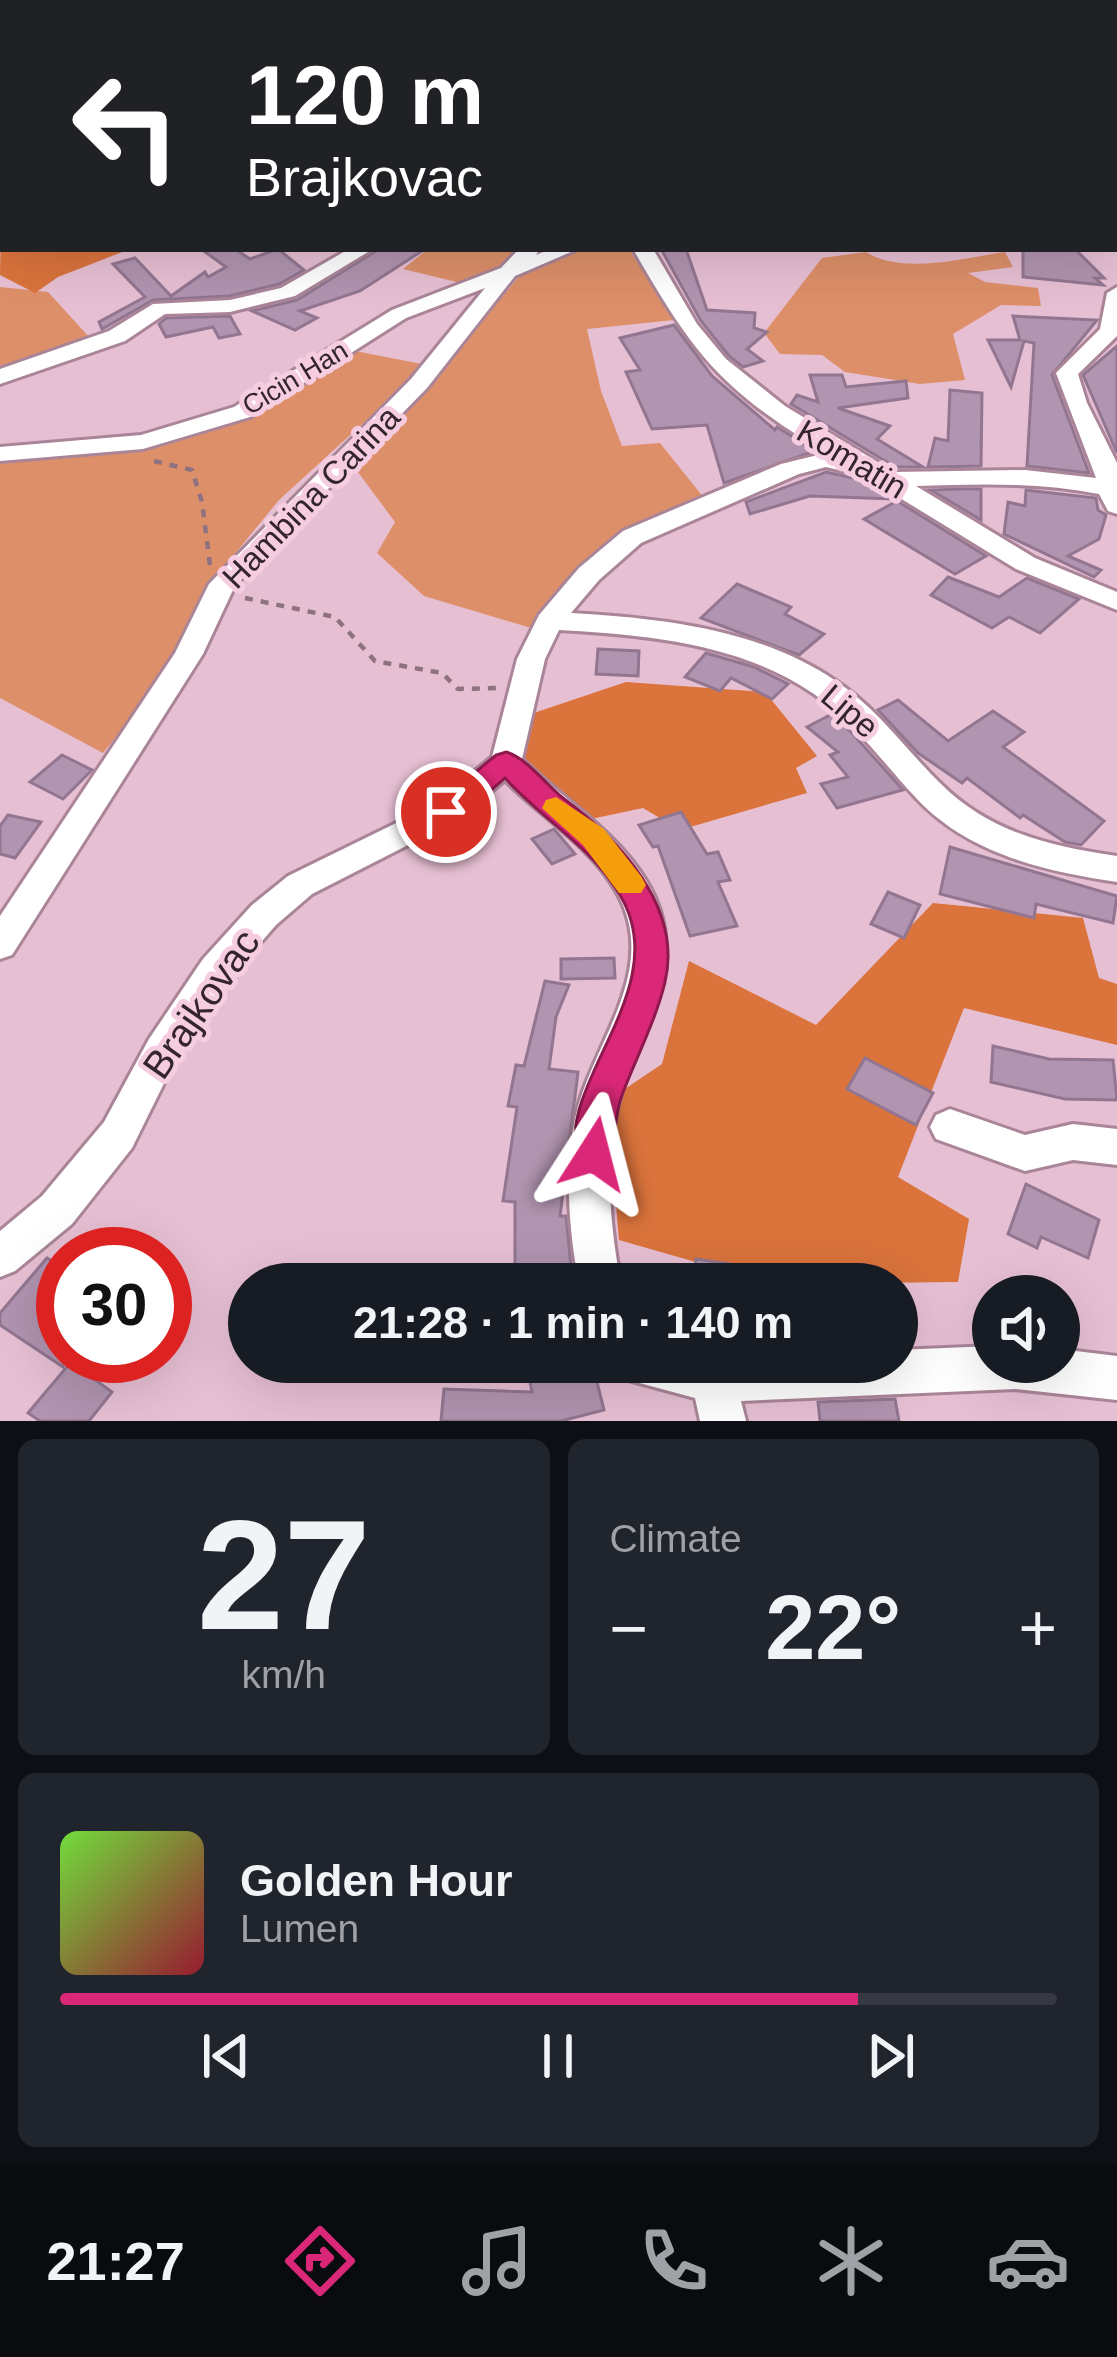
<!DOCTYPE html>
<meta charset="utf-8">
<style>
:root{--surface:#171b24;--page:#20242c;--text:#f1f3f6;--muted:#9ea1a6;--line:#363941;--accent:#db2777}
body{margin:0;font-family:Helvetica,sans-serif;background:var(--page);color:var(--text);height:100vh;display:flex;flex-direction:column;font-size:45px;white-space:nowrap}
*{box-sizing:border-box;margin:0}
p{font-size:39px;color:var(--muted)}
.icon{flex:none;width:66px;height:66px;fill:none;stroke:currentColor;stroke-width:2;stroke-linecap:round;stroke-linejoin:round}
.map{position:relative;height:1421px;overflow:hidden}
.side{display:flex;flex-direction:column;gap:18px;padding:18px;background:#0d0f14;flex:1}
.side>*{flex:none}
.banner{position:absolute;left:0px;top:0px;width:1119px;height:252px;box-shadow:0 12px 48px #0002;background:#202124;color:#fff;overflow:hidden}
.controls{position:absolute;left:972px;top:1275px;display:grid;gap:24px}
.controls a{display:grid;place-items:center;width:108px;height:108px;border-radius:50%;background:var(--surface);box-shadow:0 12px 48px #0002;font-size:60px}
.speed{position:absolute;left:36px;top:1227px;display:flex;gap:24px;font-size:60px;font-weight:700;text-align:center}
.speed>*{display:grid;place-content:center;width:156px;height:156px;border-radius:50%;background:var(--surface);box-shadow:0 12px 48px #0002;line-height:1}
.speed .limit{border:18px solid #d22;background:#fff;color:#111}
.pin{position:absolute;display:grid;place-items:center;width:102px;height:102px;color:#fff;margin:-51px;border:6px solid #fff;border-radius:50%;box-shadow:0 3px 12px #0007}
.me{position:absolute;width:132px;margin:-66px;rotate:9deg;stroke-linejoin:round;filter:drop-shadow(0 0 9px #0008)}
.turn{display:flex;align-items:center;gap:42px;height:252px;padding:0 48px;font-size:54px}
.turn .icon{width:156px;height:156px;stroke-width:2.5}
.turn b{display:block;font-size:84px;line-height:102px}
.big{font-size:90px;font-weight:800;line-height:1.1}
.side .card{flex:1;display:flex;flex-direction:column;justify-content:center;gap:18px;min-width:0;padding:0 42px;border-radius:18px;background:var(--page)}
.side .dial{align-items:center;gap:0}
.dial b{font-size:156px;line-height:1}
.song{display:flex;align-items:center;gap:36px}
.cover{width:144px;height:144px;border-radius:18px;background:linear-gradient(135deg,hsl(100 70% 55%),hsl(350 70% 35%))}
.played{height:12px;border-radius:6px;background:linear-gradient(90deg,var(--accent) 80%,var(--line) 80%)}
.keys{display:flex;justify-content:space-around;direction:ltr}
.heat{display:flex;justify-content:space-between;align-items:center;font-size:66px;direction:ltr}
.side .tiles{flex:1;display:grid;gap:18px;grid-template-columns:1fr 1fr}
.card:last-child{grid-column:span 2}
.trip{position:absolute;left:228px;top:1263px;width:690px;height:120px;border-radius:60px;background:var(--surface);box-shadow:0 12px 48px #0002;font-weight:800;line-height:120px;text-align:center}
.tab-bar{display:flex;height:192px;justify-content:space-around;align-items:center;background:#090b0e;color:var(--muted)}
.tab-bar .icon{width:84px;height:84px}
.tab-bar .selected{color:var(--accent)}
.tab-bar b{font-size:54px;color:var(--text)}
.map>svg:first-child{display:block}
.green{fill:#dd8f69}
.forest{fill:#da733c}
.building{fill:#b194b0;stroke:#927691;stroke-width:3}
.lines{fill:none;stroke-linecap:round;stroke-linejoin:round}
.minor-casing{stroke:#aa8598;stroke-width:6}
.major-casing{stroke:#aa8598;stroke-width:6}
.path-far1{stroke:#8e7280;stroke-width:3;stroke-dasharray:4.5 4.5;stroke-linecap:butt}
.path{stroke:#8e7280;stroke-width:4.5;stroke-dasharray:8 8;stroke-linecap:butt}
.minor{fill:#fff;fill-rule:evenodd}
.major{fill:#fff;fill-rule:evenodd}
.route{fill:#db2777;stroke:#8e194d;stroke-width:3}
.slow{fill:#f59e0b}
.labels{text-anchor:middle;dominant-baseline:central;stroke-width:10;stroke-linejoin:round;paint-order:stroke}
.far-street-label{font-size:27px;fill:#34252d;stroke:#f5cce0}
.street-label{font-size:33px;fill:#34252d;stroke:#f5cce0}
.near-street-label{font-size:39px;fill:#34252d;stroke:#f5cce0}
</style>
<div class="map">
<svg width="1117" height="1421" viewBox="0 0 1117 1421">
<rect width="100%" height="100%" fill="#e7bfd3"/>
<!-- green -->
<g class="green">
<path d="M 428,249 L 517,249 L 503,264 L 465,284 L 403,269 Z"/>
<path d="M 582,249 L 629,249 L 674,320 L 587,329 L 601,391 L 622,446 L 660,443 L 704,498 L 617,539 L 531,628 L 424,596 L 377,553 L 395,522 L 352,464 L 445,367 L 521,274 Z"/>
<path d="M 866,252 C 902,275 965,258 1005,252 L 1013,267 L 968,273 L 985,282 L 1038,288 L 1041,306 L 1001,305 L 953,334 L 965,380 L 920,384 L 845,372 L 822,355 L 780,354 L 764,333 L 822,258 Z"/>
<path d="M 0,287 L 48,292 L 90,338 L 0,366 Z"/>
<path d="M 350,350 L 427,365 L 279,500 L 220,572 L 151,694 L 103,753 L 0,698 L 0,461 L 129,449 L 193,434 Z"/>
</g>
<!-- forest -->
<g class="forest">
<path d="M 3,122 L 3,249 L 130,249 L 58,277 L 35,293 L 0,275 Z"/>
<path d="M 626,682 L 765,692 L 817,756 L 796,768 L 807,793 L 680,830 L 643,808 L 591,819 L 515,766 L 510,721 Z"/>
<path d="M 933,903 L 1083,918 L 1099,978 L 1117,984 L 1117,1045 L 964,1008 L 898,1177 L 969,1219 L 958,1282 L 772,1284 L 619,1240 L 607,1101 L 662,1064 L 689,961 L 816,1025 Z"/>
</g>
<!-- building -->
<g class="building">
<path d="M 201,249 L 235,249 L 250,259 L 278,249 L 304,270 L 279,284 L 229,296 L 153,300 L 102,329 L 99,322 L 145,297 L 113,264 L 135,258 L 171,296 L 205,272 L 208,277 L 226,267 Z"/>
<path d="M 379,249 L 425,249 L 360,291 L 300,311 L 317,318 L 295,330 L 252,311 L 297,300 Z"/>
<path d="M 661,249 L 686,249 L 707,310 L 755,313 L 754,328 L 767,332 L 747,349 L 763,361 L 743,367 L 729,356 L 701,321 Z"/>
<path d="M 1023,249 L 1075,249 L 1104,278 L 1095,278 L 1103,285 L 1023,277 Z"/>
<path d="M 230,316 L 240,334 L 219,338 L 213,327 L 166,337 L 159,324 L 166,318 Z"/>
<path d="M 1013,316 L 1097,320 L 1052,375 L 1089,473 L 1027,466 L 1034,343 L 1024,341 L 1011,387 L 988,340 L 1020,340 Z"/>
<path d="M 674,325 L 712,376 L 775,430 L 777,427 L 815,451 L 724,483 L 707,425 L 652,429 L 626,372 L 640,370 L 620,338 Z"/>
<path d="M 1117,346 L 1117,453 L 1083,375 Z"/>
<path d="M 810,375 L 842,375 L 846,387 L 906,381 L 908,398 L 838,408 L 890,426 L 877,439 L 923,467 L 895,467 L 791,404 L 797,395 L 818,402 Z"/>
<path d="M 950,390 L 982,393 L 981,466 L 928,467 L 935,438 L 948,441 Z"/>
<path d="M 826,472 L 862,480 L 894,499 L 810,496 L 750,514 L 746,502 Z"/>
<path d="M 981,489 L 981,520 L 931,490 L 962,489 Z"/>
<path d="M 1026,490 L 1096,498 L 1098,510 L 1106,515 L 1099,539 L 1068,556 L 1101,570 L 1094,577 L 1004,534 L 1008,502 L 1025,506 Z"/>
<path d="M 897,501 L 986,556 L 955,574 L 864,519 Z"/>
<path d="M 948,577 L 999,597 L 1027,578 L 1079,599 L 1040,633 L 1009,617 L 992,628 L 931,595 Z"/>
<path d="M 737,584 L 791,607 L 785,614 L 824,634 L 799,655 L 701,618 Z"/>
<path d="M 598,649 L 639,651 L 638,676 L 596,674 Z"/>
<path d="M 706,653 L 754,667 L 788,684 L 772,699 L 731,678 L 720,691 L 685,677 Z"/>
<path d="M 898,700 L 948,741 L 993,711 L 1024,732 L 1003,747 L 1104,821 L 1081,845 L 1065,842 L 1023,815 L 1020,818 L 967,778 L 962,783 L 918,753 L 878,710 Z"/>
<path d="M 832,714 L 852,733 L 903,790 L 837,808 L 821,784 L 848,777 L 830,755 L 838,752 L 807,727 Z"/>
<path d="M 62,755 L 92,770 L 63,799 L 30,782 Z"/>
<path d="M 681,812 L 707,854 L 718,852 L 730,880 L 718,882 L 737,926 L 690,936 L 658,846 L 653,847 L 639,825 Z"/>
<path d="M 8,815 L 41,822 L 15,858 L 0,854 L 0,826 Z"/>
<path d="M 554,829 L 575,854 L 552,864 L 532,839 Z"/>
<path d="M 950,847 L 1117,896 L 1113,923 L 1036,904 L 1034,918 L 940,894 Z"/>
<path d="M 888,892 L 920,905 L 904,938 L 871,924 Z"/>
<path d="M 614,958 L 615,978 L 561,979 L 561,959 Z"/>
<path d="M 545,981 L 569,985 L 556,1017 L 549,1069 L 578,1072 L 560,1216 L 566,1216 L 571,1266 L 515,1268 L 515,1202 L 503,1201 L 517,1107 L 508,1106 L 516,1065 L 524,1066 Z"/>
<path d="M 993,1046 L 1049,1059 L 1113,1060 L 1117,1100 L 1065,1099 L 991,1082 Z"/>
<path d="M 865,1058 L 933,1093 L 916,1125 L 847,1089 Z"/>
<path d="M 1026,1184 L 1099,1220 L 1088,1258 L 1041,1237 L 1037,1248 L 1008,1234 Z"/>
<path d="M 47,1258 L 63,1268 L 63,1367 L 0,1325 L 0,1313 Z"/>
<path d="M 696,1259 L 782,1272 L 781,1284 L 693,1284 Z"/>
<path d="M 71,1362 L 112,1392 L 89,1421 L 40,1421 L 28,1413 Z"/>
<path d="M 526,1362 L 592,1362 L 604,1410 L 561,1421 L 441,1421 L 444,1389 L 532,1392 Z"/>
<path d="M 895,1399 L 899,1421 L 820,1421 L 818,1402 Z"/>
</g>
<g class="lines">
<defs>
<g id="minor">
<path d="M 427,0 L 441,0 L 443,3 L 429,3 Z"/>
<path d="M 602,0 L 616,0 L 617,3 L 603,3 Z"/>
<path d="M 1048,0 L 1065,0 L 1067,3 L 1050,3 Z"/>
<path d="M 0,6 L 3,6 L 0,15 Z"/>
<path d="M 1116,65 L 1117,66 L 1117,77 L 1116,76 Z"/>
<path d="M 3,89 L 3,100 L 0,101 L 0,90 Z"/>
<rect x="1116" y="138" width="1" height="10"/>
<rect x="1116" y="237" width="1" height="12"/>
<path d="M 349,249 L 373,249 L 295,296 L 230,312 L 165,314 L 125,341 L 0,384 L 0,369 L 109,331 L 153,304 L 230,300 L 281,288 Z"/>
<path d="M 519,249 L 540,249 L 536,255 L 550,249 L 578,249 L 515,276 L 427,388 L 246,573 L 232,592 L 203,654 L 12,955 L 0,959 L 0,916 L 175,653 L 209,584 L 411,379 L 485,288 L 406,318 L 250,417 L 143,449 L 0,461 L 0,447 L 141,435 L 234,407 L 392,310 L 501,268 Z"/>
<path d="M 633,249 L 653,249 L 697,324 L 726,359 L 785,406 L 894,472 L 1025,470 L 1096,478 L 1056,373 L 1100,329 L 1107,293 L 1117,287 L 1117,336 L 1078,374 L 1087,403 L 1117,463 L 1117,514 L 1108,511 L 1099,494 C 1038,482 977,484 916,486 L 1035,558 L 1117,592 L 1117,610 L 1016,569 L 864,476 L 826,467 L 799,474 L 641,543 L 599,580 L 571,613 C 661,618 760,629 836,681 C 878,709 906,750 941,784 C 989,832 1052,847 1117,856 L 1117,882 C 1044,871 969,854 917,799 C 883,763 855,722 814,694 C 740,643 646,635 559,630 L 545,659 L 522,759 C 564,800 616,831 647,882 C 698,967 630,1035 615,1119 C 605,1172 611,1231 621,1284 L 579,1284 C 569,1231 564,1172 575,1118 C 592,1042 662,970 616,891 C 590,845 541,817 505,780 L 457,820 L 312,894 L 276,925 L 229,979 L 175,1061 L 132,1148 L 72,1224 L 15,1271 L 0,1277 L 0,1231 L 42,1196 L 104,1122 L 149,1039 L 203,959 L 252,905 L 288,876 L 435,804 L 492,757 L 517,659 L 539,615 L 579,568 L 623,531 L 781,464 L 826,453 C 720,389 694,355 633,249 Z"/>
<path d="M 950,1109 L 1025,1135 L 1073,1124 L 1117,1129 L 1117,1165 L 1073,1160 L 1025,1171 L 936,1139 L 930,1127 L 936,1115 Z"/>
<path d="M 993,1346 L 993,1362 L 1059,1362 L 1059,1349 L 1117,1356 L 1117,1400 L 1015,1389 L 741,1401 L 746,1421 L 700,1421 L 695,1398 L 621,1378 L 615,1362 L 897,1362 L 897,1350 Z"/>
</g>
<g id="major">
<path d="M 836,0 L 862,0 L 864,3 L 838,3 Z"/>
<rect x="1116" y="41" width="1" height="10"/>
<path d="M 3,108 L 3,120 L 0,121 L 0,109 Z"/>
</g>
</defs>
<!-- minor casing -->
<use href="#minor" class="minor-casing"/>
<!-- major casing -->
<use href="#major" class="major-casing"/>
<!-- path-far1 -->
<g class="path-far1">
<path d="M 204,0 L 211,3"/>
<path d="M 755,0 L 764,3"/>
</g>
<!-- path -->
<g class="path">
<path d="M 154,461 L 192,470 L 202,502 L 210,565"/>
<path d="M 245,598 L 335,617 L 375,661 L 442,673 L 458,689 L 498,688"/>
</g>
<!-- minor -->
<use href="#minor" class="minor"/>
<!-- major -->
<use href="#major" class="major"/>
</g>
<!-- route -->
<path class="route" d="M 506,752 C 527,758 545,784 563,798 C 618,839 683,906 665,982 C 656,1020 636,1058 622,1095 C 613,1118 617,1144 607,1166 L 594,1171 L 581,1166 C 546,1090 678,992 620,895 C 589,844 544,821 505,778 L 456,820 L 436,820 L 431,812 L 436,805 L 496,755 Z"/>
<!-- slow -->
<path class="slow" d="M 556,797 L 604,829 L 641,876 L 646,885 L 641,893 L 619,893 L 583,845 L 542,808 L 546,800 Z"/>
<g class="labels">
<!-- far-street labels -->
<g class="far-street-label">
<text transform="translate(295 378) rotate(-31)">Cicin Han</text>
</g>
<!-- street labels -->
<g class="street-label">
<text transform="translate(852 459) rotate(31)">Komatin</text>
<text transform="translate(311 497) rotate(-46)">Hambina Carina</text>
<text transform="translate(850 711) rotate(40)">Lipe</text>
</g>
<!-- near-street labels -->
<g class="near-street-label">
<text transform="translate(201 1004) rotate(-55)">Brajkovac</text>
</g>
</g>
</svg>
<div class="controls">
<a><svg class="icon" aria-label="sound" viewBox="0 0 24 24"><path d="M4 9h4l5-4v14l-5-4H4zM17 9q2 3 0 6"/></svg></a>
</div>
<div class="speed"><div class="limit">30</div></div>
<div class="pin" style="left:446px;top:812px;background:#d93025"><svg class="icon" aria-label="arrive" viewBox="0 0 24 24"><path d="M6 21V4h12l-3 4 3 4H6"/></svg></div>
<svg class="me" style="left:594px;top:1154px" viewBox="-20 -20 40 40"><path d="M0-17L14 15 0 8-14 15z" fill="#db2777" stroke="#fff" stroke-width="4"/></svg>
<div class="trip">21:28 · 1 min · 140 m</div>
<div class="banner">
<div class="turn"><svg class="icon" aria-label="left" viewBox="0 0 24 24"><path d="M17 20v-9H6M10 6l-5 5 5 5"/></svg><div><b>120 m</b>Brajkovac</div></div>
</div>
</div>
<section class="side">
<div class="tiles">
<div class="card dial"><b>27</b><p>km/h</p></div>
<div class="card"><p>Climate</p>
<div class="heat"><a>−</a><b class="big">22°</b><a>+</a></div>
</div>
<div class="card">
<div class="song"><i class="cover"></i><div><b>Golden Hour</b><p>Lumen</p></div></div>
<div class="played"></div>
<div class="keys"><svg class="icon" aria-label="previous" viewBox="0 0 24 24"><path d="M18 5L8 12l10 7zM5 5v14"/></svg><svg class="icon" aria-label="pause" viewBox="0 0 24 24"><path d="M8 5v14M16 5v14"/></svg><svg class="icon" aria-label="next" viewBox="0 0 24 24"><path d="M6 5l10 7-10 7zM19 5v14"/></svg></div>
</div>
</div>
</section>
<nav class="tab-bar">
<b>21:27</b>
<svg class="icon selected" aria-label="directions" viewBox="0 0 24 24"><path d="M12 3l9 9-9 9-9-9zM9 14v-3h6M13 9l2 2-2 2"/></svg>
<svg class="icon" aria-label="music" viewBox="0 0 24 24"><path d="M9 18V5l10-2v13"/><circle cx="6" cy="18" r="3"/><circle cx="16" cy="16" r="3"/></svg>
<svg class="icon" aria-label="phone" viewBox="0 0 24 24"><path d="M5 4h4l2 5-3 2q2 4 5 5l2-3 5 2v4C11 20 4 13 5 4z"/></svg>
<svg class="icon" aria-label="climate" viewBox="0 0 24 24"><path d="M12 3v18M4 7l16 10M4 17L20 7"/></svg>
<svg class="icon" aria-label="car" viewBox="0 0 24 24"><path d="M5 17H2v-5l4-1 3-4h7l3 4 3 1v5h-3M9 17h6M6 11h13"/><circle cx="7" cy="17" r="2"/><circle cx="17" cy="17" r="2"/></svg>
</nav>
